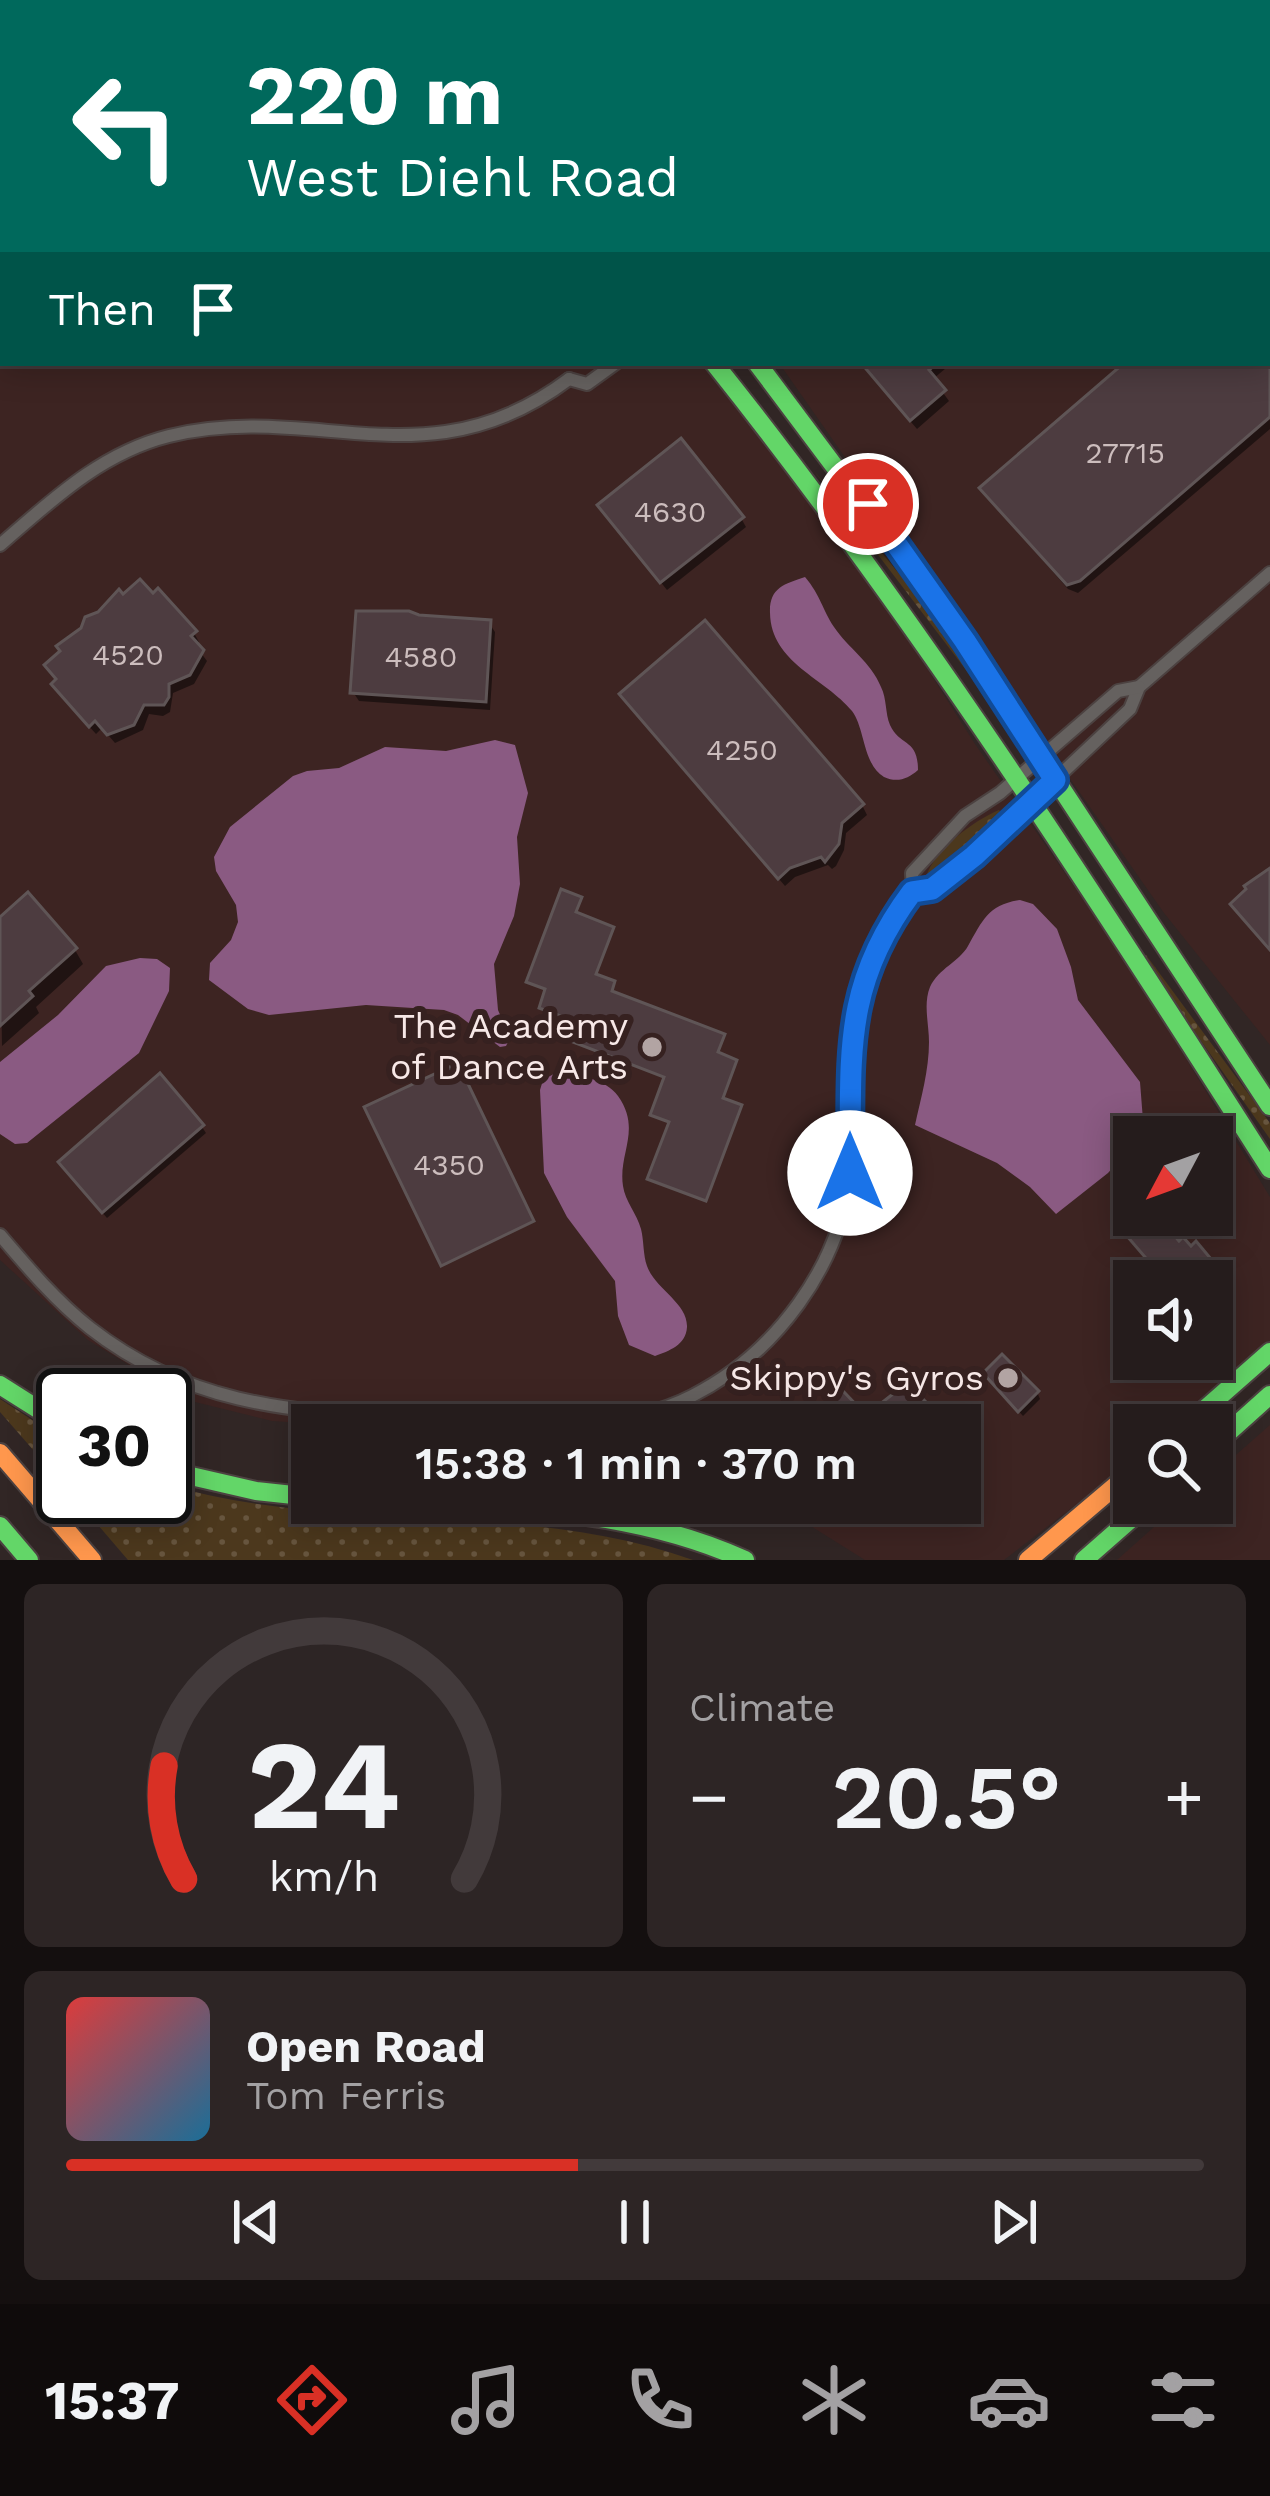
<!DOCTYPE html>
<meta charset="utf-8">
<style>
:root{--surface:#251c1c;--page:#2d2525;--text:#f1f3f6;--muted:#a3a1a3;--line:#423a3b;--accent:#d93025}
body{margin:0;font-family:"Work Sans",sans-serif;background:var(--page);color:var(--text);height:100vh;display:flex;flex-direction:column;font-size:45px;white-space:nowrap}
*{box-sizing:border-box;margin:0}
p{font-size:39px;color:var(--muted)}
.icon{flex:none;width:66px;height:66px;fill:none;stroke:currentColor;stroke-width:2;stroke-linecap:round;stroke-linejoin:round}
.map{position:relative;height:1560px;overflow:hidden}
.side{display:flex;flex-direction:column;gap:24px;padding:24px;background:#140f0f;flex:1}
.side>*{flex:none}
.hud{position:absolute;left:0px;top:0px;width:1272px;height:366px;box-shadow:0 6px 30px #0003,0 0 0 3px var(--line);background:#00695c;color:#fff;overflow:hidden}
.needle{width:78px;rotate:229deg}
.fabs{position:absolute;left:1113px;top:1116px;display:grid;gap:24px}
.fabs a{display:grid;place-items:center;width:120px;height:120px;border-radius:0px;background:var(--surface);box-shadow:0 6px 30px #0003,0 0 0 3px var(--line);font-size:60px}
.speed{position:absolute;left:36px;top:1368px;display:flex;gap:24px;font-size:60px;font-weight:700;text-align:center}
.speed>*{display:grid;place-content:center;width:156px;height:156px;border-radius:50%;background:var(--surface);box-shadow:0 6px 30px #0003,0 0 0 3px var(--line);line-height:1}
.speed .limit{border:6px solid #111;border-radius:18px;background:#fff;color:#111}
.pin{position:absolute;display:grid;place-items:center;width:102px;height:102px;color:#fff;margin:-51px;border:6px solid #fff;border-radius:50%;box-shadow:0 3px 12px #0007}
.me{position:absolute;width:132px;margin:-66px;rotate:0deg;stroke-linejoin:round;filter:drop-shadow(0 0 9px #0008)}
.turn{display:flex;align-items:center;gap:42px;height:252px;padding:0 48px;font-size:54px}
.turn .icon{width:156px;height:156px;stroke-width:2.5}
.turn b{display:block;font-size:84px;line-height:102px}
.then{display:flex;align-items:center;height:114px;padding:0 48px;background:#0003;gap:24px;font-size:45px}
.big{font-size:90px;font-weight:600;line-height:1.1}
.side .tile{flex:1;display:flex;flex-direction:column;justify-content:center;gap:18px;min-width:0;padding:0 42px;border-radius:18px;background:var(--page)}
.side .dial{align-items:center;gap:0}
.dial svg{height:312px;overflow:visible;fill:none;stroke:var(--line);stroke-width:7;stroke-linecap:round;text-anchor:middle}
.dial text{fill:var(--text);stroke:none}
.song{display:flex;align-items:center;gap:36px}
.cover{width:144px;height:144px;border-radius:18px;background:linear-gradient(135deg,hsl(0 70% 55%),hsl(200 70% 35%))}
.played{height:12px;border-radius:6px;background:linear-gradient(90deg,var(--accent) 45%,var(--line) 45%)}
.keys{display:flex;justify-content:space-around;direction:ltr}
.heat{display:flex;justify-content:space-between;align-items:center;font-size:66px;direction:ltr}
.side .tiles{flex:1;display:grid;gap:24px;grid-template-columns:1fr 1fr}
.tile:last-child{grid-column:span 2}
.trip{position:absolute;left:291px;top:1404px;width:690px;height:120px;border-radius:0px;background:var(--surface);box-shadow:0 6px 30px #0003,0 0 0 3px var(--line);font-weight:600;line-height:120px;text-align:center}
.tabs{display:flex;height:192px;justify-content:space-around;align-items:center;background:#0f0b0b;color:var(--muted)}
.tabs .icon{width:84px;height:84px}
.tabs .active{color:var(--accent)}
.tabs b{font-size:54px;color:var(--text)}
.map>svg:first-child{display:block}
.built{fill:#3d2422;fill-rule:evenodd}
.grass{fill:url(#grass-dots)}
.water{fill:#8a5a82}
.shadow{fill:#0007}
.building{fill:#4d3c40;stroke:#5f5556;stroke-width:3}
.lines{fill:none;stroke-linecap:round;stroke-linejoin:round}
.street-casing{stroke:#4c4241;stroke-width:16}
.fast-casing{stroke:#4c4241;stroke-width:22}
.slow-casing{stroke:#4c4241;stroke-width:22}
.street{stroke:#65615f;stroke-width:12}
.fast{stroke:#63d668;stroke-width:18}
.slow{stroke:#ff974d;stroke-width:18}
.route-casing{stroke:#114b97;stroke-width:30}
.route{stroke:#1a73e8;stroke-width:21}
.poi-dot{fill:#b2a4a3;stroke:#362120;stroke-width:4.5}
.labels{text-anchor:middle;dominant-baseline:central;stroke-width:12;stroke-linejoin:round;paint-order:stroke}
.number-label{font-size:30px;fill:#ccbdbd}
.poi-label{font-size:36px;fill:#f7e8e7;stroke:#362120;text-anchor:end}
</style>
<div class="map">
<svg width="1270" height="1560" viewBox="0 0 1270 1560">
<defs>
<pattern id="grass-dots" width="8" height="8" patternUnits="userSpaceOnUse" patternTransform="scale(3)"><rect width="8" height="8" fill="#4c381d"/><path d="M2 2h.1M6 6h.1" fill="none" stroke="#67553e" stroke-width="1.8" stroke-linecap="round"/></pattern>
</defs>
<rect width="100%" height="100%" fill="#312625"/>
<!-- built -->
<g class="built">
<path d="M 0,0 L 378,3 L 3,3 L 3,363 L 703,363 L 866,572 L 975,744 L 1131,968 L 1270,1197 L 1270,1343 L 1175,1425 L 1134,1425 L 1134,1460 L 1004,1560 L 865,1560 L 774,1503 L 960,1503 L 960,1425 L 335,1425 L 272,1421 L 187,1400 L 88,1340 L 0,1260 ZM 1134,1137 L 1212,1137 L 1212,1215 L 1134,1215 ZM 1134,1281 L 1212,1281 L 1212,1359 L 1134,1359 Z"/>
<path d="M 442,0 L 1027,0 L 1030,3 L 445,3 Z"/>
<path d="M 1269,274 L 1270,276 L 1270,1045 L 1164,913 L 779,363 L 1269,363 Z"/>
<path d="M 1270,1425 L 1270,1560 L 1117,1560 L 1181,1503 L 1212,1503 L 1212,1476 Z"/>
</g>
<!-- grass -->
<g class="grass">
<path d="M 814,471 L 958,645 L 1010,724 L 1008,725 Z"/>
<path d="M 999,810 L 1001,817 L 978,844 L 932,879 L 926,877 C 934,850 973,821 999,810 Z"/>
<path d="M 1146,955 L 1270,1123 L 1270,1139 L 1142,957 Z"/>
<path d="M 0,1399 L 63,1440 L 63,1484 L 0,1412 Z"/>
<path d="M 165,1484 C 337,1535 523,1499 693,1560 L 128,1560 L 74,1497 L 165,1497 Z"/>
</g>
<!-- water -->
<g class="water">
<path d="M 805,577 C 821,596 822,609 834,627 C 848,648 871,662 881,687 C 887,699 885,713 890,725 C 900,747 918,738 918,770 C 908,779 897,783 884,777 C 863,765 865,728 852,711 C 825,678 771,663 770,613 C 769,588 784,584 805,577 Z"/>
<path d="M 495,740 L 515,745 L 528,793 L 517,837 L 520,884 L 514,916 L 494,964 L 498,1010 L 510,1038 L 506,1046 L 500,1047 L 458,1015 L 444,1010 L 366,1005 L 269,1015 L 248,1009 L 209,980 L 210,963 L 231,940 L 238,922 L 236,905 L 216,871 L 214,857 L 230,827 L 293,776 L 307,771 L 339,768 L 385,747 L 446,751 Z"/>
<path d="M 1020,900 L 1033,904 L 1057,929 L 1071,967 L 1078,1000 L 1140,1082 L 1144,1133 L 1134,1137 L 1134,1144 L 1108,1173 L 1056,1214 L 1030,1187 L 997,1163 L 915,1125 C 921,1098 929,1070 929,1042 C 929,1024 923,1004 930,987 C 939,968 959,962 968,946 C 983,920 988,905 1020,900 Z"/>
<path d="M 140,958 L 157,959 L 170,968 L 169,991 L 139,1053 L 27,1143 L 15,1144 L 0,1134 L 0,1062 L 58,1015 L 106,966 Z"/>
<path d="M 559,1071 C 579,1076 605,1078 618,1096 C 642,1130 618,1153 623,1186 C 625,1201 637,1214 641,1229 C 644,1241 643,1255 647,1266 C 655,1289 688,1303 687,1327 C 686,1345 669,1351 655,1356 L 629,1345 L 618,1316 L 615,1281 L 567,1217 L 544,1173 L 540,1090 L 543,1080 Z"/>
</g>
<!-- shadow -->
<g class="shadow">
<path d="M 121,0 L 191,0 L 193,3 L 117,3 Z"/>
<path d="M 637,0 L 711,0 L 714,3 L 640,3 Z"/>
<path d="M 788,0 L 887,0 L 785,3 Z"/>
<path d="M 1099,0 L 1131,0 L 1134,3 L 1101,3 Z"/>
<path d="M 0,276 L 3,280 L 0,329 Z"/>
<path d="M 1269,323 L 1270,429 L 1078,593 L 1068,589 L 988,498 L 1128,363 L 1269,363 Z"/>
<path d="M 861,363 L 952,363 L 933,379 L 949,401 L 917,429 Z"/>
<path d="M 606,514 L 741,518 L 746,527 L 667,590 Z"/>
<path d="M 418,618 L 489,623 L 495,632 L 490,710 L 359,701 L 353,692 Z"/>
<path d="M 194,633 L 199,642 L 195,645 L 207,661 L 194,684 L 173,693 L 170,712 L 163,716 L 149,714 L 143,730 L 115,743 L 102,728 L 96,734 L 60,694 Z"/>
<path d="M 628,704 L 862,805 L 867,815 L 846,833 L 844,850 L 836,866 L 832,869 L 828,865 L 795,877 L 785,886 Z"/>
<path d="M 0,921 L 75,950 L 83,964 L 36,1007 L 39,1013 L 2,1046 Z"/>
<path d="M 456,1066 L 532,1223 L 444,1265 L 368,1109 Z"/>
<path d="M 202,1127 L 206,1133 L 107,1218 L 65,1169 Z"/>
<path d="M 991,1380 L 1037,1392 L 1040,1399 L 1023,1416 Z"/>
<path d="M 930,1410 L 938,1425 L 827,1425 L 822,1415 L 866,1419 Z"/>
<path d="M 830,1503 L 865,1503 L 846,1519 Z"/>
</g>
<!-- building -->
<g class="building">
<path d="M 861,363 L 937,363 L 929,370 L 946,390 L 910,421 Z"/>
<path d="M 1124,363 L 1270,363 L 1270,417 L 1080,581 L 1067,585 L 979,488 Z"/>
<path d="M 681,438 L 744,517 L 660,583 L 597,505 Z"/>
<path d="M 140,579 L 153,593 L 158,588 L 197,631 L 191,636 L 204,650 L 190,675 L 169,684 L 169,697 L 164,705 L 144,705 L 134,725 L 107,735 L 95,721 L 89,727 L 51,684 L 56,679 L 44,665 L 60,651 L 56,646 L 81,628 L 85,617 L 98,612 L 119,589 L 123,594 Z"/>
<path d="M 356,611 L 409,611 L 419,615 L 491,620 L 486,702 L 350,693 Z"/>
<path d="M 705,620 L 864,804 L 842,823 L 839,844 L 825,862 L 821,857 L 790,868 L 778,879 L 619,694 Z"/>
<path d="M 1270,868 L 1270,950 L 1230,904 L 1246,889 L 1244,886 Z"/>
<path d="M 561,889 L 582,897 L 576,912 L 614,927 L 596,974 L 615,981 L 612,991 L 725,1034 L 718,1052 L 737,1060 L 723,1098 L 742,1105 L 706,1201 L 647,1179 L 669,1122 L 650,1115 L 664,1077 L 570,1041 L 577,1022 L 539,1008 L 545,989 L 526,982 Z"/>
<path d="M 28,892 L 77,948 L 29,991 L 33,996 L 0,1026 L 0,917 Z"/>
<path d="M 458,1063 L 534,1221 L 441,1266 L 364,1107 Z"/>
<path d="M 160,1073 L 204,1125 L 102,1213 L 58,1162 Z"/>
<path d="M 1136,1215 L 1157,1215 L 1179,1241 L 1183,1237 L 1191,1246 L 1196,1241 L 1216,1265 L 1212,1268 L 1221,1281 L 1159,1281 L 1147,1267 L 1151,1264 L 1120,1228 Z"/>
<path d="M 1002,1354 L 1039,1391 L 1018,1412 L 983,1373 Z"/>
<path d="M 907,1383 L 932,1408 L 916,1425 L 828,1425 L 818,1415 L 842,1390 L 866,1415 Z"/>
</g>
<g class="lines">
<defs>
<g id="street">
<path d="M 1192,0 L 1194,3"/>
<path d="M 1269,82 L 1270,82"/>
<path d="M 569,379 L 587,384 L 616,363"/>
<path d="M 0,545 C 52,500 101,453 169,436 C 315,400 427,486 569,379"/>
<path d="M 912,892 L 932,888 L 974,856 L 1130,709 L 1139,687 L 1270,573"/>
<path d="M 0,1235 C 28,1268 56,1301 90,1328 C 186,1403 285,1411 402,1418 C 463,1421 525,1424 586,1425 C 623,1419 659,1413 692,1396 C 775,1354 841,1266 850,1172 C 855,1116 846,1062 856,1007 C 862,976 875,949 891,922 C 897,913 909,901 912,892 C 914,886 912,879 912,873 L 965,816 L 1000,793 L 1118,691 L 1139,687"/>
</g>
<g id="fast">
<path d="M 429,0 L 431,3"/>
<path d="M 714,363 C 918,619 1094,893 1270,1169"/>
<path d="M 757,363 L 960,634 L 1270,1106"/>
<path d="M 0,1385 L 63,1425"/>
<path d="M 1187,1425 L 1270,1352"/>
<path d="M 1212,1447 L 1270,1395"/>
<path d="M 165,1470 L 256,1491 L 312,1497"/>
<path d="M 414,1503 C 528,1508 639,1512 745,1560"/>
<path d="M 0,1526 L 29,1560"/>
<path d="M 1084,1560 L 1149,1503"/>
</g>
<g id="slow">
<path d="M 385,0 L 388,3"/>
<path d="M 0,1453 L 92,1560"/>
<path d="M 1028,1560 L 1134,1470"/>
</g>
</defs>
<!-- street casing -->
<use href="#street" class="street-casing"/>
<!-- fast casing -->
<use href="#fast" class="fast-casing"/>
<!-- slow casing -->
<use href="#slow" class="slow-casing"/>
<!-- street -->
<use href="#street" class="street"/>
<!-- fast -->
<use href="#fast" class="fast"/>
<!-- slow -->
<use href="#slow" class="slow"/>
</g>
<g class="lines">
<defs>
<path id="route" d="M 850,1173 C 852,1060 840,988 912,892 L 932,889 L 974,856 L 1055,780 L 965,641 L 868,504"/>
</defs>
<!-- route casing -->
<use href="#route" class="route-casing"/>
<!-- route -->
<use href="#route" class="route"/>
</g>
<!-- markers -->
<g class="poi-dot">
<circle cx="652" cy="1047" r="12"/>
<circle cx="1008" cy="1378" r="12"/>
</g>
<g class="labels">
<!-- number labels -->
<g class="number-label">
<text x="1125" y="452">27715</text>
<text x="670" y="511">4630</text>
<text x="128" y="654">4520</text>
<text x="421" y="656">4580</text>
<text x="742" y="749">4250</text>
<text x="449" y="1164">4350</text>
</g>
<!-- poi labels -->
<g class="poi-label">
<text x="628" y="1026">The Academy<tspan x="628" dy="41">of Dance Arts</tspan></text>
<text x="984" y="1378">Skippy's Gyros</text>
</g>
</g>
</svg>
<div class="fabs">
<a><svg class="needle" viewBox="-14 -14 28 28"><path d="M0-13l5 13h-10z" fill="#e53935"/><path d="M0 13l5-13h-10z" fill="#a3a1a3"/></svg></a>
<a><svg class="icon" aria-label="sound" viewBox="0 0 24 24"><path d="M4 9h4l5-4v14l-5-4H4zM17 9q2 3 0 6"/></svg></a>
<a><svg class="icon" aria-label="search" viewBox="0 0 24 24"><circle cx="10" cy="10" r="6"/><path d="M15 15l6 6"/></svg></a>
</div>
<div class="speed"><div class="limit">30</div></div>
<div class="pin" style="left:868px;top:504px;background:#d93025"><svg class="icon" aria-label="arrive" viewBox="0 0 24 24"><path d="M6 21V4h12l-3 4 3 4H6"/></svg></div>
<svg class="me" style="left:850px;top:1173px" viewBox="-20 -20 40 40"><circle r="19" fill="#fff"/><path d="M0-13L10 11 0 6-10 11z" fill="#1a73e8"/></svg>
<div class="trip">15:38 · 1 min · 370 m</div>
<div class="hud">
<div class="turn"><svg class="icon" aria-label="left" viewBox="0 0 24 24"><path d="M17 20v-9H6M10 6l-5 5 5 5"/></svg><div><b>220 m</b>West Diehl Road</div></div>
<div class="then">Then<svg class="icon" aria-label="arrive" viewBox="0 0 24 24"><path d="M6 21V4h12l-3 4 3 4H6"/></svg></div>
</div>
</div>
<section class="side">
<div class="tiles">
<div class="tile dial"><svg viewBox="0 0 100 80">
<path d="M14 69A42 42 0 1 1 86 69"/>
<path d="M14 69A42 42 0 0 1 9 40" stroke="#d93025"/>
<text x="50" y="56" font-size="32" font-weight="700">24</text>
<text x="50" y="72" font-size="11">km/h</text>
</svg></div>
<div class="tile"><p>Climate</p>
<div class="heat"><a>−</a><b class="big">20.5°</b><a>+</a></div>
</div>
<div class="tile">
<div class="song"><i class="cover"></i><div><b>Open Road</b><p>Tom Ferris</p></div></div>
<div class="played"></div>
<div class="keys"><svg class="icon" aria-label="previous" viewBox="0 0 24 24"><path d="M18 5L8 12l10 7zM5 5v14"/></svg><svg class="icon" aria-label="pause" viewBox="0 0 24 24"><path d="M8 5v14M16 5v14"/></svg><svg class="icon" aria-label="next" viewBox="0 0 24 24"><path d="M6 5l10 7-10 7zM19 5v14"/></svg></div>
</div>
</div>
</section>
<nav class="tabs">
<b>15:37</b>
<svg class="icon active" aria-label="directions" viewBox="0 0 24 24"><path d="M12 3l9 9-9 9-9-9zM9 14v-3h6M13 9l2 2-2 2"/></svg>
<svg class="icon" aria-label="music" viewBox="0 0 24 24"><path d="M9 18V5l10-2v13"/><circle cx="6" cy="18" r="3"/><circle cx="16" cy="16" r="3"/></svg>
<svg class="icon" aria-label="phone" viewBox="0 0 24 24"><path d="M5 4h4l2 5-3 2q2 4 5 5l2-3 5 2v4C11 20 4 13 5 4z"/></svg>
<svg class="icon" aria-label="climate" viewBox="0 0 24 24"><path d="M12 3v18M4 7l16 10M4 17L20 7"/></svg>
<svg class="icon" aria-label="car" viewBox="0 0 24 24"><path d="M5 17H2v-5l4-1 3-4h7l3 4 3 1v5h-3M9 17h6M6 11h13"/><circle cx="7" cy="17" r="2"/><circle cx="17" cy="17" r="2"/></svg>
<svg class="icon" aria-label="filters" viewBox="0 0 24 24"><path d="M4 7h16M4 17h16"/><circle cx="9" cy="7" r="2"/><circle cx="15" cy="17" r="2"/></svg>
</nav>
